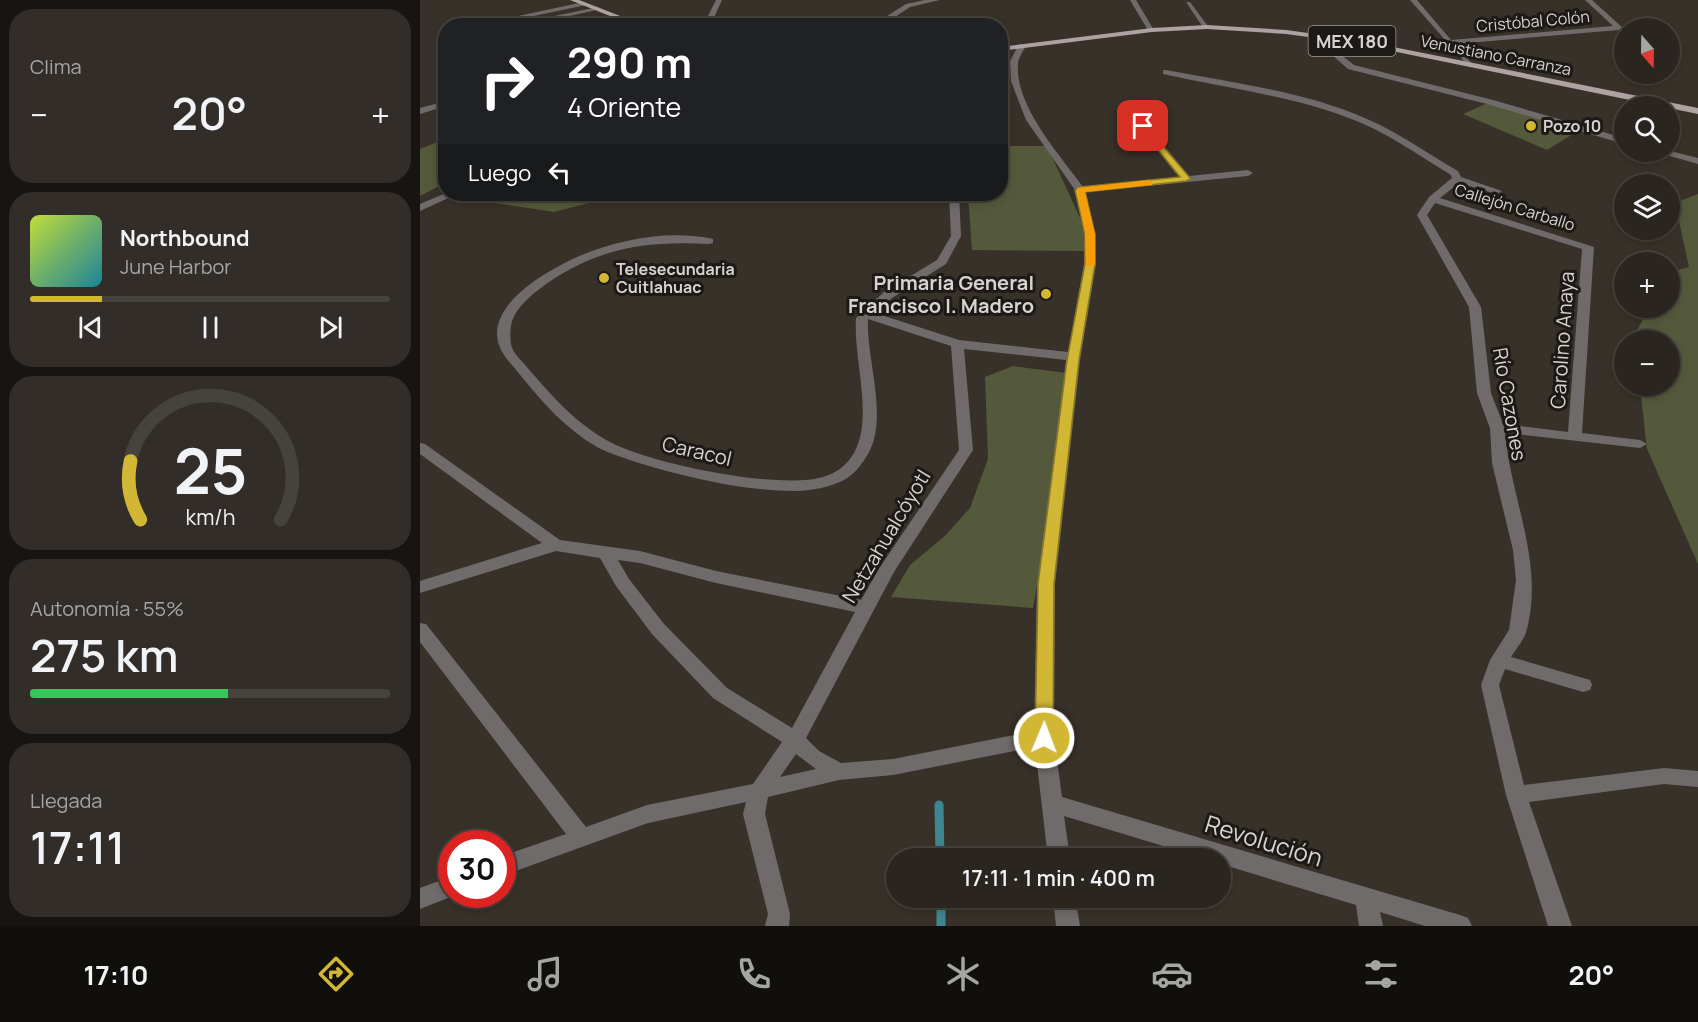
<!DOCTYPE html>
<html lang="es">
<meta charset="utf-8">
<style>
:root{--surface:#2a251f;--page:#322d28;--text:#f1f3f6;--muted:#a5a5a4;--line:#46423d;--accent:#d2b735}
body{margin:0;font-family:Manrope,sans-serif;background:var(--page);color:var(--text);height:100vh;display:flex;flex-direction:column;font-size:22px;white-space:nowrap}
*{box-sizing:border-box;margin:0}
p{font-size:20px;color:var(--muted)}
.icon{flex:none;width:33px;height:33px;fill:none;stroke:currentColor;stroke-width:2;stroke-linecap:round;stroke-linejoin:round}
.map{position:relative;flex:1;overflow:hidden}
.panel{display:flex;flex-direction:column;gap:9px;padding:9px;background:#171411;width:420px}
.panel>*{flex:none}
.hud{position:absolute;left:18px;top:18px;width:570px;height:183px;border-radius:24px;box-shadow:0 3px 9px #0003,0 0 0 2px var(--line);background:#202124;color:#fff;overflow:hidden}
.needle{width:39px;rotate:160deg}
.fabs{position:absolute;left:1194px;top:18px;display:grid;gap:12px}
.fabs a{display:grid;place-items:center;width:66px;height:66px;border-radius:50%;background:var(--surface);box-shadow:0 3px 9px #0003,0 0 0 2px var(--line);font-size:30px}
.speed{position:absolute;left:18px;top:830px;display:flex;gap:12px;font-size:30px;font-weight:700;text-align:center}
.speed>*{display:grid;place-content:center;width:78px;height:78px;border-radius:50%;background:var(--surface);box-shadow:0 3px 9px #0003,0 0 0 2px var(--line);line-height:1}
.speed .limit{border:9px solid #d22;background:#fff;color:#111}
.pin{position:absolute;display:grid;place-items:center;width:51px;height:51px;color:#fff;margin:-26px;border-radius:12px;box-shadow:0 3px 9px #0006}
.me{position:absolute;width:66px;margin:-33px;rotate:1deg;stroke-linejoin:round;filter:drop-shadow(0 0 4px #0008)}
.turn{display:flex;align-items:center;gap:21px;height:126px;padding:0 30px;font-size:27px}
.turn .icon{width:78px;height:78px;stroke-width:2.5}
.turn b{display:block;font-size:42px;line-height:51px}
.then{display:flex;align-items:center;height:57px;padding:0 30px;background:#0003;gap:12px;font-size:22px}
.big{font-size:45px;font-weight:600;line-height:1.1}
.panel .tile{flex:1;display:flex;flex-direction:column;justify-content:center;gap:9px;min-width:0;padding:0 21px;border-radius:24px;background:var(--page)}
.panel .dial{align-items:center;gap:0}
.dial svg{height:156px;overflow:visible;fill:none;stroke:var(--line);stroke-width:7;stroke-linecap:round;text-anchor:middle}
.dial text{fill:var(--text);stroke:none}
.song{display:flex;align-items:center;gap:18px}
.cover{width:72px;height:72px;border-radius:9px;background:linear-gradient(135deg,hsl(70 70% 55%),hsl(190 70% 35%))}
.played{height:6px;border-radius:3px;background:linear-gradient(90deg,var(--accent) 20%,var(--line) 20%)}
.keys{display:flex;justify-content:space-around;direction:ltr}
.heat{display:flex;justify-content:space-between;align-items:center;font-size:33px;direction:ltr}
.charge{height:9px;border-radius:4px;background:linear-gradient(90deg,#34c759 55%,var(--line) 0)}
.trip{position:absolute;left:466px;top:848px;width:345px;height:60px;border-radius:30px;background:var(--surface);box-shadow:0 3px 9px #0003,0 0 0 2px var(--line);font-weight:600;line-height:60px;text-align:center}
.menu{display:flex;height:96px;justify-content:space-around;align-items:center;background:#110f0c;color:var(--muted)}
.menu .icon{width:42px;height:42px}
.menu .selected{color:var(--accent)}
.menu b{font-size:27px;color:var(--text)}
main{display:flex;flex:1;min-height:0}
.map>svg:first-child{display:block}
.green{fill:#55593b}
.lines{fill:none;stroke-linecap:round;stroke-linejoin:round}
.stream{stroke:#3e8690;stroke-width:9}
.minor{fill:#706b6b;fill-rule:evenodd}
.major{fill:#aea2a3;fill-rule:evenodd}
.route{fill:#d2b735;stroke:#872;stroke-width:1.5}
.slow{fill:#f59e0b}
.poi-dot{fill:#d2b735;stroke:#1c1916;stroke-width:2}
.labels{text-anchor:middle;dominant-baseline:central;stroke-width:6;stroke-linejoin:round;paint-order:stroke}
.far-street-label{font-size:16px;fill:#d7d3ce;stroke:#1c1916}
.far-poi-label{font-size:16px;font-weight:bold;fill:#d7d3ce;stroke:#1c1916;text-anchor:start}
.shield{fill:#1c1916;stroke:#9f9b97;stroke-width:1.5}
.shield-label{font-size:18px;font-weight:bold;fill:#d7d3ce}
.poi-label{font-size:20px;font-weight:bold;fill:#d7d3ce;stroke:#1c1916;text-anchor:end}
.street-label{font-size:20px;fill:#d7d3ce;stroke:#1c1916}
.near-street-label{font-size:24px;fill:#d7d3ce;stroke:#1c1916}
</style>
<main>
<section class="panel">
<div class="tile"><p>Clima</p>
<div class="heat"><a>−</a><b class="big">20°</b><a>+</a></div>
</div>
<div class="tile">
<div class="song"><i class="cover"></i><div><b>Northbound</b><p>June Harbor</p></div></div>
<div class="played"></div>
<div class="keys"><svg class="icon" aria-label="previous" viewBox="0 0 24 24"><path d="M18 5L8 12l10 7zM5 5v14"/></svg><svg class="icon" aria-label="pause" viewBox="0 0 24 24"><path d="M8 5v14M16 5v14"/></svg><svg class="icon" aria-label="next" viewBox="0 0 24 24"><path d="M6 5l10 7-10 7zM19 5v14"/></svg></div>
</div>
<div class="tile dial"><svg viewBox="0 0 100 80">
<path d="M14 69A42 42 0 1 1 86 69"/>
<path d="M14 69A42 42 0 0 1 9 39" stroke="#d2b735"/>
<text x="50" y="56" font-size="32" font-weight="700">25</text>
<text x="50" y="72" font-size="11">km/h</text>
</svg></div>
<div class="tile"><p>Autonomía · 55%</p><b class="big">275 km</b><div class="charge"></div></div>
<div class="tile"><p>Llegada</p><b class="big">17:11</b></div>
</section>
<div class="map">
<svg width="1278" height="926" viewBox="0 0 1278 926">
<rect width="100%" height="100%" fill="#383129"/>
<!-- green -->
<g class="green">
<path d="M 1070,102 L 1161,129 L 1127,150 L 1043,114 Z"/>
<path d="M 25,139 L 25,183 L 0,196 L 0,149 Z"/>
<path d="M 581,143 L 582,146 L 627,146 L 667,233 L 664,251 L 552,250 L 548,194 L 580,194 Z"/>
<path d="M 65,194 L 204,194 L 134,212 L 68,202 Z"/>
<path d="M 1278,194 L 1278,564 L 1227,449 L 1226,441 L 1220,386 L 1250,386 L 1250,340 L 1215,340 L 1214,336 L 1229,308 L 1250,308 L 1250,272 L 1269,267 L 1255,203 Z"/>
<path d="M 593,366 L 654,374 L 613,608 L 471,597 L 490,565 L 525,536 L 550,508 L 568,459 L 565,377 Z"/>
</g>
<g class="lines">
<!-- stream -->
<g class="stream">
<path d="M 519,805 L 520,858"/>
<path d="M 521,897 L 521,926"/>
</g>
<!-- minor -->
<g class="minor">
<path d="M 296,0 L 302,0 L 290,26 L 283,26 Z"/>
<path d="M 505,0 L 520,0 L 490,7 L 466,23 L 459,21 L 486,4 Z"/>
<path d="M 710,0 L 716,0 L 735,32 L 729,32 Z"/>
<path d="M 990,0 L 997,0 L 1031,40 L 1193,26 L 1165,0 L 1172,0 L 1203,28 L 1199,30 L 1035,44 L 1052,64 L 1048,66 Z"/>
<path d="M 164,2 L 166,5 L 109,17 L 115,20 L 178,7 L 181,9 L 114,24 L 98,16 Z"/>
<path d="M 766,2 L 770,2 L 790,29 L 784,29 Z"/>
<path d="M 930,39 L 937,41 L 920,54 L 934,65 L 1073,100 L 1204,138 L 1204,144 L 1067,104 L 928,69 L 912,55 L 914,49 Z"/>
<path d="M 599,44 L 606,46 C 603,51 599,57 598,63 C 594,105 640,155 663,187 L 759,177 L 718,126 L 723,123 L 726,124 L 769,176 L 828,170 L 833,173 L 828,176 L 666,192 L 675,234 L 676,264 L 660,360 L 635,584 L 634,737 L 642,797 L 1040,915 L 1048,918 L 1052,926 L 1005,926 L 960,912 L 963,926 L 939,926 L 936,905 L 801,864 L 801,858 L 783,858 L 644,816 L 650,858 L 628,858 L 615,747 L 473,775 L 419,780 L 348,797 L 345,814 L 370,914 L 369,926 L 345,926 L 348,914 L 323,814 L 326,802 L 228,823 L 82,876 L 82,856 L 146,834 L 0,642 L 0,623 L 6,624 L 166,827 L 227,805 L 333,784 L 362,742 L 293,698 L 232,634 L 196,586 L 180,558 L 136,551 L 0,593 L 0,581 L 122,543 L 0,454 L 0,443 L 5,444 L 140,540 L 220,551 L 296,571 L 441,600 L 460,567 L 539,450 L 531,346 L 448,319 C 446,359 469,418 448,454 C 442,464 435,474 424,480 C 410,487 391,491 376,491 C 324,491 269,478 219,463 C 205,458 190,454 177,447 C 146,429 123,403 101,376 C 88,360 73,347 78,325 C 85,298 117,278 139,266 C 182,242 244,228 293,239 L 293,243 L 289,244 C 228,241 181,247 129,282 C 115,292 94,307 91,326 C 90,332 90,342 92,348 C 95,355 102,361 106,366 C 131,395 156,424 190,442 C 231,464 359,490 403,477 C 417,473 427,465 434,453 C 454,417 433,358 436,318 L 464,292 L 517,260 L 531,236 L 529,194 L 539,194 L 541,236 L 526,264 L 472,298 L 455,313 L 539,340 L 648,352 L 664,264 L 665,234 L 655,190 L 606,120 L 591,81 L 590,61 ZM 544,349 L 646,360 L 617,584 L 614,731 L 473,759 L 421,763 L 399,751 L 386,738 L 474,572 L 553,450 ZM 198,560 L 220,563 L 296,583 L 435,612 L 372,728 L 307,688 L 244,624 L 209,579 ZM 376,754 L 396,769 L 360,777 Z"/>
<path d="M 746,70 C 813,83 884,91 947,119 C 978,132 1008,154 1038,171 L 1041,177 L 1082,191 L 1077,194 L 1039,183 L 1020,198 L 1174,247 L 1162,433 L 1220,440 L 1227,444 L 1220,448 L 1085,433 C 1091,499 1124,562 1107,629 C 1105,639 1096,649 1091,657 L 1170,680 L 1172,685 L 1170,690 L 1163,692 L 1085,669 L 1079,685 L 1104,785 L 1244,768 L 1278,771 L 1278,787 L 1244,784 L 1109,802 L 1152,926 L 1128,926 L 1086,795 L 1061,685 L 1070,660 L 1089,630 L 1096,580 L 1093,550 L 1072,463 L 1070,428 L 1057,393 L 1049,307 L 997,215 L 1009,197 L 1032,178 L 1031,175 C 1001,157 971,135 939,122 C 877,96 809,89 743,74 L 743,70 ZM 1015,203 L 1162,249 L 1148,432 L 1083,424 L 1071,393 L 1061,307 L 1007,215 Z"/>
<path d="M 26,101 L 26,106 L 0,114 L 0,108 Z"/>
<path d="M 1250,151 L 1278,158 L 1278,164 L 1236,152 Z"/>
<path d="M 26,193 L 37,194 L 0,211 L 0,204 Z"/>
<path d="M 32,876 L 32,894 L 38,894 L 0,909 L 0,888 Z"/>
<path d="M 633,897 L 655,897 L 660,926 L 636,926 Z"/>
</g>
<!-- major -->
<g class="major">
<path d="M 150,0 L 159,0 L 226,26 L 215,26 Z"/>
<path d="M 787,25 L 866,30 L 933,39 L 1278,108 L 1278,114 L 933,43 L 866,34 L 787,29 L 732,32 L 580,51 L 580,47 L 732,28 Z"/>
</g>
</g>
<!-- route -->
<path class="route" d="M 723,123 L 771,179 L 766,181 L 665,192 L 675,234 L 675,264 L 659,360 L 634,584 L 633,738 L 630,743 L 624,745 L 617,743 L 615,738 L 618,584 L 647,360 L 665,264 L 665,234 L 655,190 L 660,187 L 760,177 L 719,126 Z"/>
<!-- slow -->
<path class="slow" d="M 729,180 L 733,183 L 732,185 L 665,192 L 675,234 L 675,265 L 666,267 L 665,234 L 657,188 Z"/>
<!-- markers -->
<g class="poi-dot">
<circle cx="1111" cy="126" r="6"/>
<circle cx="184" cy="278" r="6"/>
<circle cx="626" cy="294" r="6"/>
</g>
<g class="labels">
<!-- far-street labels -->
<g class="far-street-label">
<text transform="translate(1113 21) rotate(-5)">Cristóbal Colón</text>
<text transform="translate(1076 55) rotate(11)">Venustiano Carranza</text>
<text transform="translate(1095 207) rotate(17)">Callejón Carballo</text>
</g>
<!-- far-poi labels -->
<g class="far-poi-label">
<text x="1123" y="126">Pozo 10</text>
<text x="196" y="269">Telesecundaria<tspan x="196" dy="18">Cuitlahuac</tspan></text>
</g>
<!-- shield labels -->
<rect class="shield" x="888.5" y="26" width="87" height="30" rx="4.5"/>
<g class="shield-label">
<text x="932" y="41">MEX 180</text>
</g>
<!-- poi labels -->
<g class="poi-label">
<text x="614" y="282">Primaria General<tspan x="614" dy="23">Francisco I. Madero</tspan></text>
</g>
<!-- street labels -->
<g class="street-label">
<text transform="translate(1142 340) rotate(-86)">Carolino Anaya</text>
<text transform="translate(1090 404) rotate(80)">Río Cazones</text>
<text transform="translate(277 451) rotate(13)">Caracol</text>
<text transform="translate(466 536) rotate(-59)">Netzahualcóyotl</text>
</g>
<!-- near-street labels -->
<g class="near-street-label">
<text transform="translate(844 840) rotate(17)">Revolución</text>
</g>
</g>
</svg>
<div class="fabs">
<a><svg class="needle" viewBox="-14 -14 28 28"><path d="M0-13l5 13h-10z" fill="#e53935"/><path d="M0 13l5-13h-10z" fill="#a5a5a4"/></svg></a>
<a><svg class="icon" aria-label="search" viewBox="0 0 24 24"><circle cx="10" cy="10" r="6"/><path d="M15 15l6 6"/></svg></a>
<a><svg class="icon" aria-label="layers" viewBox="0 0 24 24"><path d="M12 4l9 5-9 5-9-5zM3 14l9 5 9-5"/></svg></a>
<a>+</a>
<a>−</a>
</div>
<div class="speed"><div class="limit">30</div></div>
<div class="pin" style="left:723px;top:126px;background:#d93025"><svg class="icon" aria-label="arrive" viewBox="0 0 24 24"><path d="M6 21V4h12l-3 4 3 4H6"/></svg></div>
<svg class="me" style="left:624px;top:738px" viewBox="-20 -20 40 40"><circle r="17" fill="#d2b735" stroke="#fff" stroke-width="3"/><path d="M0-11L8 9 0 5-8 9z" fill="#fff"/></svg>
<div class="trip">17:11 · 1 min · 400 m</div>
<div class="hud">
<div class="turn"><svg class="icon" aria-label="right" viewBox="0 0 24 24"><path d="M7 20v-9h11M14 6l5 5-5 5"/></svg><div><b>290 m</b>4 Oriente</div></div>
<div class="then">Luego<svg class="icon" aria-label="left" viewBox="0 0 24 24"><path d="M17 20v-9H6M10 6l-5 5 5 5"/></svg></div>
</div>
</div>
</main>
<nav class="menu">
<b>17:10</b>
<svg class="icon selected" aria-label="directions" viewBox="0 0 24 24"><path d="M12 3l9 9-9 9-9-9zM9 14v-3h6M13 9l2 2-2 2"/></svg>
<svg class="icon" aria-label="music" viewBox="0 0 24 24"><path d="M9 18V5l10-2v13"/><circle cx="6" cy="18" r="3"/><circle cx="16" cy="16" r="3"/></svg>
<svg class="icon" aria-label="phone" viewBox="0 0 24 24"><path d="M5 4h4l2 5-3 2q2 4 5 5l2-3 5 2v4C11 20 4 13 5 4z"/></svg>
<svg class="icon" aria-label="climate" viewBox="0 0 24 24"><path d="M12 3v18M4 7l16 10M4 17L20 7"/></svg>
<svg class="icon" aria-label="car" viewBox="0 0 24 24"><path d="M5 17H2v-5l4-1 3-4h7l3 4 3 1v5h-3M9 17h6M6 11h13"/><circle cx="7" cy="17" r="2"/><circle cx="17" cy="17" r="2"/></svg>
<svg class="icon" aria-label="filters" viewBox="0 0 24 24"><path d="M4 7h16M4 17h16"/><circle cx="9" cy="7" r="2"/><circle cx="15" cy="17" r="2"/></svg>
<b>20°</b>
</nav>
